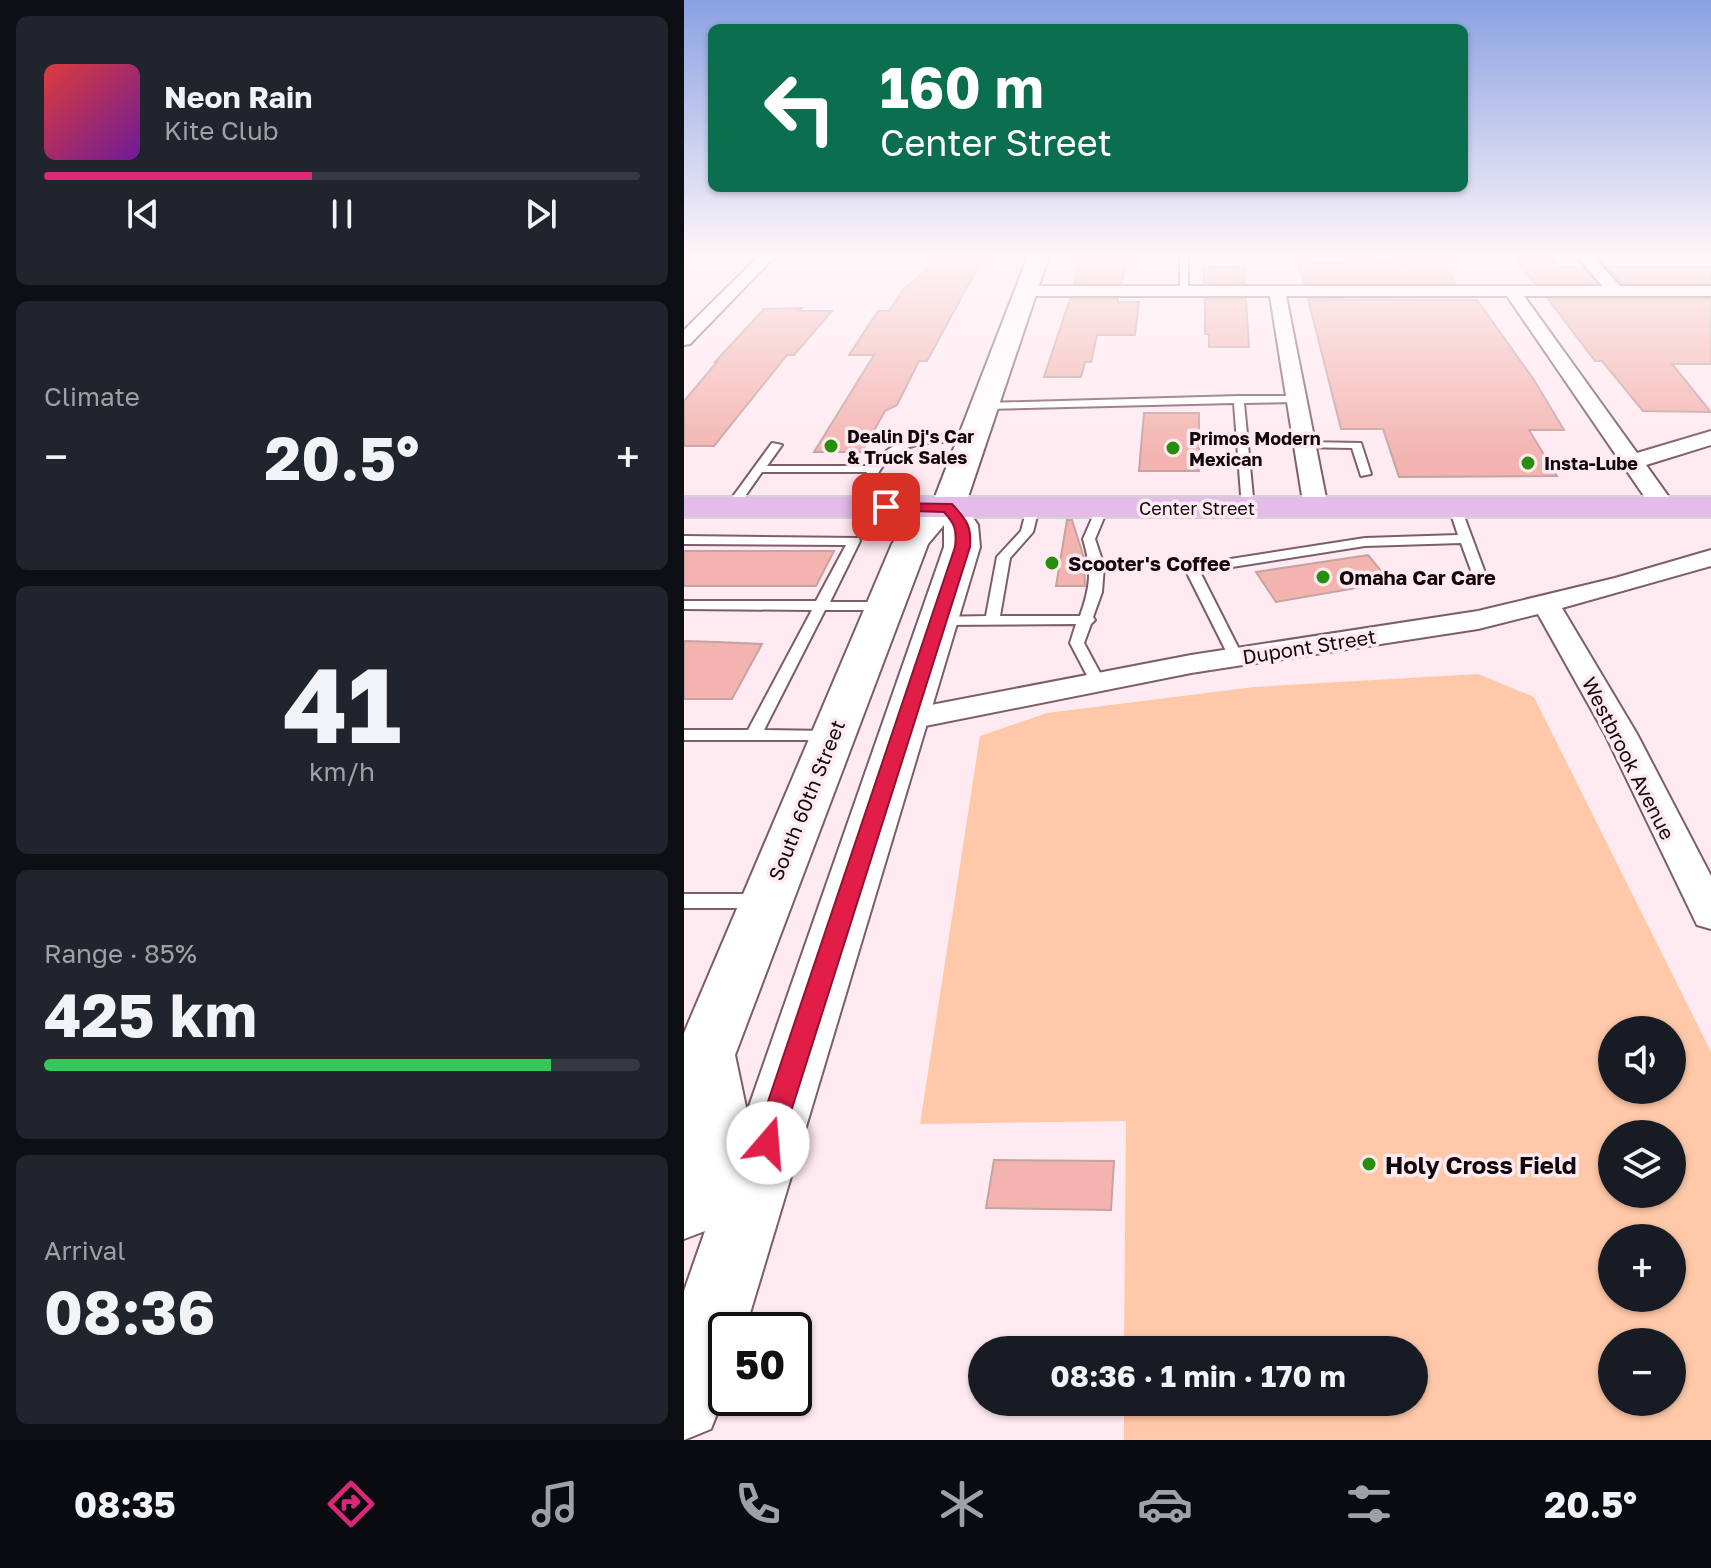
<!DOCTYPE html>
<meta charset="utf-8">
<style>
:root{--surface:#171b24;--page:#20242c;--text:#f1f3f6;--muted:#9ea1a6;--line:#363941;--accent:#db2777}
body{margin:0;font-family:"Golos Text",sans-serif;background:var(--page);color:var(--text);height:100vh;display:flex;flex-direction:column;font-size:30px;white-space:nowrap}
*{box-sizing:border-box;margin:0}
p{font-size:26px;color:var(--muted)}
.icon{flex:none;width:44px;height:44px;fill:none;stroke:currentColor;stroke-width:2;stroke-linecap:round;stroke-linejoin:round}
.map{position:relative;flex:1;overflow:hidden}
.side{display:flex;flex-direction:column;gap:16px;padding:16px;background:#0d0f14;width:684px}
.side>*{flex:none}
.guide{position:absolute;left:24px;top:24px;width:760px;height:168px;border-radius:12px;box-shadow:0 2px 6px #0004;background:#0b6e4f;color:#fff;overflow:hidden}
.tools{position:absolute;left:914px;top:1016px;display:grid;gap:16px}
.tools a{display:grid;place-items:center;width:88px;height:88px;border-radius:50%;background:var(--surface);box-shadow:0 2px 6px #0004;font-size:40px}
.speed{position:absolute;left:24px;top:1312px;display:flex;gap:16px;font-size:40px;font-weight:700;text-align:center}
.speed>*{display:grid;place-content:center;width:104px;height:104px;border-radius:50%;background:var(--surface);box-shadow:0 2px 6px #0004;line-height:1}
.speed .limit{border:4px solid #111;border-radius:12px;background:#fff;color:#111}
.pin{position:absolute;display:grid;place-items:center;width:68px;height:68px;color:#fff;margin:-34px;border-radius:16px;box-shadow:0 4px 12px #0006}
.me{position:absolute;width:88px;margin:-44px;rotate:18deg;stroke-linejoin:round;filter:drop-shadow(0 0 6px #0008)}
.turn{display:flex;align-items:center;gap:28px;height:168px;padding:0 40px;font-size:36px}
.turn .icon{width:104px;height:104px;stroke-width:2.5}
.turn b{display:block;font-size:56px;line-height:68px}
.big{font-size:60px;font-weight:700;line-height:1.1}
.side .widget{flex:1;display:flex;flex-direction:column;justify-content:center;gap:12px;min-width:0;padding:0 28px;border-radius:12px;background:var(--page)}
.side .dial{align-items:center;gap:0}
.dial b{font-size:104px;line-height:1}
.song{display:flex;align-items:center;gap:24px}
.cover{width:96px;height:96px;border-radius:12px;background:linear-gradient(135deg,hsl(0 70% 55%),hsl(280 70% 35%))}
.played{height:8px;border-radius:4px;background:linear-gradient(90deg,var(--accent) 45%,var(--line) 45%)}
.keys{display:flex;justify-content:space-around;direction:ltr}
.heat{display:flex;justify-content:space-between;align-items:center;font-size:44px;direction:ltr}
.charge{height:12px;border-radius:6px;background:linear-gradient(90deg,#34c759 85%,var(--line) 0)}
.trip{position:absolute;left:284px;top:1336px;width:460px;height:80px;border-radius:40px;background:var(--surface);box-shadow:0 2px 6px #0004;font-weight:700;line-height:80px;text-align:center}
.dock{display:flex;height:128px;justify-content:space-around;align-items:center;background:#090b0e;color:var(--muted)}
.dock .icon{width:56px;height:56px}
.dock .on{color:var(--accent)}
.dock b{font-size:36px;color:var(--text)}
main{display:flex;flex:1;min-height:0}
.map>svg:first-child{display:block}
.green{fill:#ffc8a8;fill-rule:evenodd}
.building{fill:#f3b4b0;stroke:#c6a3a1;stroke-width:2}
.lines{fill:none;stroke-linecap:round;stroke-linejoin:round}
.service-casing{stroke:#7b5e69;stroke-width:4}
.minor-casing{stroke:#7b5e69;stroke-width:4}
.secondary-casing{stroke:#7b5e69;stroke-width:4}
.primary-casing{stroke:#d4d3d3;stroke-width:4}
.service{fill:#fff;fill-rule:evenodd}
.minor{fill:#fff;fill-rule:evenodd}
.secondary{fill:#fff;fill-rule:evenodd}
.primary{fill:#e5bbe9;fill-rule:evenodd}
.route{fill:#e11d48;stroke:#92132f;stroke-width:2}
.poi-dot{fill:#278e0e;stroke:#ffeaf1;stroke-width:3}
.labels{text-anchor:middle;dominant-baseline:central;stroke-width:7;stroke-linejoin:round;paint-order:stroke}
.far-poi-label{font-size:18px;font-weight:bold;fill:#12080c;stroke:#ffeaf1;text-anchor:start}
.far-street-label{font-size:18px;fill:#12080c;stroke:#ffeaf1}
.poi-label{font-size:20px;font-weight:bold;fill:#12080c;stroke:#ffeaf1;text-anchor:start}
.street-label{font-size:20px;fill:#12080c;stroke:#ffeaf1}
.near-poi-label{font-size:24px;font-weight:bold;fill:#12080c;stroke:#ffeaf1;text-anchor:start}
</style>
<main>
<section class="side">
<div class="widget">
<div class="song"><i class="cover"></i><div><b>Neon Rain</b><p>Kite Club</p></div></div>
<div class="played"></div>
<div class="keys"><svg class="icon" aria-label="previous" viewBox="0 0 24 24"><path d="M18 5L8 12l10 7zM5 5v14"/></svg><svg class="icon" aria-label="pause" viewBox="0 0 24 24"><path d="M8 5v14M16 5v14"/></svg><svg class="icon" aria-label="next" viewBox="0 0 24 24"><path d="M6 5l10 7-10 7zM19 5v14"/></svg></div>
</div>
<div class="widget"><p>Climate</p>
<div class="heat"><a>−</a><b class="big">20.5°</b><a>+</a></div>
</div>
<div class="widget dial"><b>41</b><p>km/h</p></div>
<div class="widget"><p>Range · 85%</p><b class="big">425 km</b><div class="charge"></div></div>
<div class="widget"><p>Arrival</p><b class="big">08:36</b></div>
</section>
<div class="map">
<svg width="1027" height="1440" viewBox="0 0 1027 1440">
<rect width="100%" height="100%" fill="#ffeaf1"/>
<!-- green -->
<path class="green" d="M 794,674 L 850,697 L 1027,1052 L 1027,1440 L 440,1440 L 440,1402 L 730,1402 L 730,1350 L 440,1350 L 442,1121 L 236,1124 L 296,736 L 363,713 L 570,687 ZM 928,1030 L 988,1030 L 988,1090 L 928,1090 ZM 928,1134 L 988,1134 L 988,1194 L 928,1194 ZM 928,1238 L 988,1238 L 988,1298 L 928,1298 ZM 928,1342 L 988,1342 L 988,1402 L 928,1402 Z"/>
<!-- building -->
<g class="building">
<path d="M 259,256 L 300,256 L 243,361 L 235,361 L 213,405 L 201,411 L 178,452 L 130,452 L 190,355 L 165,355 L 194,311 L 205,311 L 219,290 Z"/>
<path d="M 397,256 L 437,256 L 440,272 L 438,283 L 390,283 Z"/>
<path d="M 720,256 L 757,256 L 771,283 L 620,283 L 615,263 L 723,264 Z"/>
<path d="M 829,256 L 865,256 L 874,267 L 898,267 L 912,283 L 850,283 Z"/>
<path d="M 520,267 L 560,267 L 561,283 L 520,283 Z"/>
<path d="M 923,267 L 1027,267 L 1027,283 L 937,283 Z"/>
<path d="M 386,299 L 434,299 L 434,302 L 455,302 L 451,335 L 413,335 L 407,362 L 401,362 L 397,377 L 360,377 Z"/>
<path d="M 521,299 L 562,299 L 565,347 L 525,347 L 525,334 L 521,334 Z"/>
<path d="M 624,299 L 793,300 L 850,380 L 880,430 L 845,430 L 873,476 L 715,477 L 699,429 L 657,429 Z"/>
<path d="M 864,299 L 1027,299 L 1027,364 L 988,364 L 1027,412 L 959,411 L 918,361 L 911,361 Z"/>
<path d="M 118,308 L 116,311 L 148,311 L 110,355 L 103,355 L 30,446 L 0,446 L 0,401 L 33,362 L 30,363 L 80,309 Z"/>
<path d="M 460,413 L 515,413 L 515,471 L 455,471 Z"/>
<path d="M 383,520 L 388,520 L 400,558 L 401,586 L 372,586 Z"/>
<path d="M 0,551 L 150,551 L 132,586 L 0,586 Z"/>
<path d="M 684,555 L 706,582 L 592,602 L 572,572 Z"/>
<path d="M 0,641 L 33,642 L 78,644 L 48,699 L 0,699 Z"/>
<path d="M 310,1160 L 430,1161 L 427,1210 L 302,1208 Z"/>
</g>
<g class="lines">
<defs>
<g id="service">
<path d="M 496,256 L 504,256 L 504,291 L 500,293 L 496,291 Z"/>
<path d="M 555,396 L 612,396 L 617,399 L 612,402 L 560,403 L 570,508 L 564,512 L 558,508 L 550,403 L 301,409 L 296,406 L 301,403 Z"/>
<path d="M 246,435 L 288,435 L 293,438 L 288,441 C 254,442 217,438 196,470 C 188,483 183,497 175,510 L 167,510 L 165,507 L 183,472 L 78,472 L 52,509 L 48,510 L 42,506 L 88,443 L 98,445 L 83,466 L 188,466 C 204,445 221,438 246,435 Z"/>
<path d="M 620,442 L 677,443 L 687,474 L 677,476 L 668,448 L 616,447 L 614,445 Z"/>
<path d="M 349,504 L 355,508 L 349,532 L 326,558 L 316,616 L 396,616 C 407,585 408,570 399,539 L 414,505 L 422,505 L 424,508 L 411,539 L 420,566 L 418,592 L 409,617 L 411,620 L 407,624 L 400,643 L 421,682 L 418,685 L 408,685 L 386,643 L 392,624 L 253,625 L 246,621 L 253,617 L 302,616 L 313,557 L 337,531 L 343,508 Z"/>
<path d="M 771,504 L 777,508 L 800,570 L 798,573 L 788,573 L 777,543 L 681,546 L 516,572 L 559,657 L 552,661 L 545,657 L 501,569 L 508,565 L 681,538 L 774,535 L 765,508 Z"/>
<path d="M 0,536 L 175,538 L 176,541 L 146,602 L 200,602 L 207,606 L 200,610 L 141,610 L 80,730 L 146,731 L 152,732 L 154,736 L 152,740 L 0,740 L 0,730 L 64,730 L 128,610 L 0,609 L 0,601 L 132,601 L 162,545 L 0,544 Z"/>
<path d="M 0,894 L 76,894 L 83,896 L 86,901 L 83,906 L 76,908 L 0,908 Z"/>
</g>
<g id="minor">
<path d="M 75,256 L 91,256 L 6,344 L 0,345 L 0,330 Z"/>
<path d="M 893,256 L 909,256 L 936,286 L 1027,286 L 1027,296 L 840,296 L 953,453 L 1027,431 L 1027,445 L 962,465 L 992,507 L 989,512 L 971,512 L 823,296 L 602,296 L 644,508 L 641,513 L 623,513 L 620,508 L 586,296 L 342,296 L 334,291 L 342,286 L 918,286 Z"/>
<path d="M 1027,550 L 1027,566 L 878,608 L 953,734 L 1027,876 L 1027,929 L 1013,925 L 921,734 L 854,614 L 794,629 L 507,673 L 221,730 L 210,727 L 205,720 L 210,713 L 221,710 L 507,655 L 794,611 L 931,578 Z"/>
</g>
<path id="secondary" d="M 344,256 L 365,256 L 281,506 L 294,525 L 296,547 L 61,1330 L 42,1330 C 42,1373 44,1389 27,1429 L 0,1440 L 0,1291 L 21,1231 L 0,1239 L 0,1033 L 208,544 L 225,520 L 249,502 ZM 260,525 L 260,547 L 63,1112 L 51,1055 L 244,544 Z"/>
<rect id="primary" x="0" y="497" width="1027" height="20"/>
</defs>
<!-- service casing -->
<use href="#service" class="service-casing"/>
<!-- minor casing -->
<use href="#minor" class="minor-casing"/>
<!-- secondary casing -->
<use href="#secondary" class="secondary-casing"/>
<!-- primary casing -->
<use href="#primary" class="primary-casing"/>
<!-- service -->
<use href="#service" class="service"/>
<!-- minor -->
<use href="#minor" class="minor"/>
<!-- secondary -->
<use href="#secondary" class="secondary"/>
<!-- primary -->
<use href="#primary" class="primary"/>
</g>
<!-- sky -->
<linearGradient id="sky" x2="0" y2="1"><stop stop-color="#89a1e2"/><stop offset="0.56" stop-color="#fff6f9"/><stop offset="1" stop-color="#fff6f9" stop-opacity="0"/></linearGradient>
<rect width="1027" height="458" fill="url(#sky)"/>
<!-- route -->
<path class="route" d="M 202,503 L 268,504 C 282,519 288,526 286,547 L 97,1143 L 93,1152 L 84,1155 L 74,1152 L 70,1143 L 271,547 C 273,530 271,524 260,512 L 197,510 L 197,504 Z"/>
<!-- markers -->
<g class="poi-dot">
<circle cx="147" cy="446" r="8"/>
<circle cx="489" cy="448" r="8"/>
<circle cx="844" cy="463" r="8"/>
<circle cx="368" cy="563" r="8"/>
<circle cx="639" cy="577" r="8"/>
<circle cx="685" cy="1164" r="8"/>
</g>
<g class="labels">
<!-- far-poi labels -->
<g class="far-poi-label">
<text x="163" y="436">Dealin Dj's Car<tspan x="163" dy="21">&amp; Truck Sales</tspan></text>
<text x="505" y="438">Primos Modern<tspan x="505" dy="21">Mexican</tspan></text>
<text x="860" y="463">Insta-Lube</text>
</g>
<!-- far-street labels -->
<g class="far-street-label">
<text x="513" y="508">Center Street</text>
</g>
<!-- poi labels -->
<g class="poi-label">
<text x="384" y="563">Scooter's Coffee</text>
<text x="655" y="577">Omaha Car Care</text>
</g>
<!-- street labels -->
<g class="street-label">
<text transform="translate(625 646) rotate(-9)">Dupont Street</text>
<text transform="translate(945 758) rotate(63)">Westbrook Avenue</text>
<text transform="translate(122 800) rotate(-68)">South 60th Street</text>
</g>
<!-- near-poi labels -->
<g class="near-poi-label">
<text x="701" y="1164">Holy Cross Field</text>
</g>
</g>
</svg>
<div class="tools">
<a><svg class="icon" aria-label="sound" viewBox="0 0 24 24"><path d="M4 9h4l5-4v14l-5-4H4zM17 9q2 3 0 6"/></svg></a>
<a><svg class="icon" aria-label="layers" viewBox="0 0 24 24"><path d="M12 4l9 5-9 5-9-5zM3 14l9 5 9-5"/></svg></a>
<a>+</a>
<a>−</a>
</div>
<div class="speed"><div class="limit">50</div></div>
<div class="pin" style="left:202px;top:507px;background:#d93025"><svg class="icon" aria-label="arrive" viewBox="0 0 24 24"><path d="M6 21V4h12l-3 4 3 4H6"/></svg></div>
<svg class="me" style="left:84px;top:1143px" viewBox="-20 -20 40 40"><circle r="19" fill="#fff"/><path d="M0-13L10 11 0 6-10 11z" fill="#e11d48"/></svg>
<div class="trip">08:36 · 1 min · 170 m</div>
<div class="guide">
<div class="turn"><svg class="icon" aria-label="left" viewBox="0 0 24 24"><path d="M17 20v-9H6M10 6l-5 5 5 5"/></svg><div><b>160 m</b>Center Street</div></div>
</div>
</div>
</main>
<nav class="dock">
<b>08:35</b>
<svg class="icon on" aria-label="directions" viewBox="0 0 24 24"><path d="M12 3l9 9-9 9-9-9zM9 14v-3h6M13 9l2 2-2 2"/></svg>
<svg class="icon" aria-label="music" viewBox="0 0 24 24"><path d="M9 18V5l10-2v13"/><circle cx="6" cy="18" r="3"/><circle cx="16" cy="16" r="3"/></svg>
<svg class="icon" aria-label="phone" viewBox="0 0 24 24"><path d="M5 4h4l2 5-3 2q2 4 5 5l2-3 5 2v4C11 20 4 13 5 4z"/></svg>
<svg class="icon" aria-label="climate" viewBox="0 0 24 24"><path d="M12 3v18M4 7l16 10M4 17L20 7"/></svg>
<svg class="icon" aria-label="car" viewBox="0 0 24 24"><path d="M5 17H2v-5l4-1 3-4h7l3 4 3 1v5h-3M9 17h6M6 11h13"/><circle cx="7" cy="17" r="2"/><circle cx="17" cy="17" r="2"/></svg>
<svg class="icon" aria-label="filters" viewBox="0 0 24 24"><path d="M4 7h16M4 17h16"/><circle cx="9" cy="7" r="2"/><circle cx="15" cy="17" r="2"/></svg>
<b>20.5°</b>
</nav>
